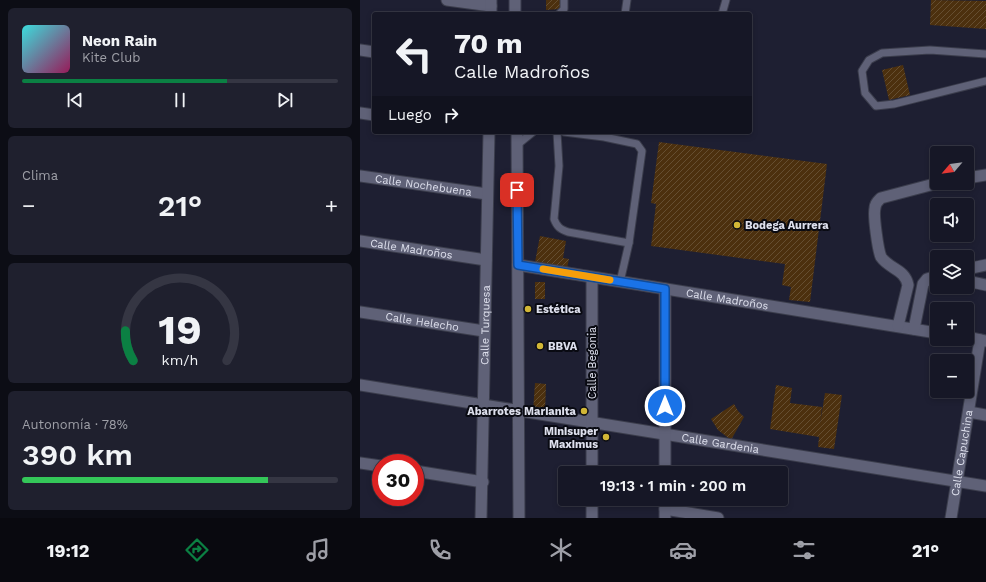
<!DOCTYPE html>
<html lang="es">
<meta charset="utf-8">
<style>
:root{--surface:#161726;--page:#1f202e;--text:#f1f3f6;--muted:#9e9fa7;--line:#353643;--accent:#0b8043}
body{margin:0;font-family:"Work Sans",sans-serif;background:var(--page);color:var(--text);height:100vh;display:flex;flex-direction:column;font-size:15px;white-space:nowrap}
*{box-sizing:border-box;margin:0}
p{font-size:13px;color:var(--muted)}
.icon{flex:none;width:22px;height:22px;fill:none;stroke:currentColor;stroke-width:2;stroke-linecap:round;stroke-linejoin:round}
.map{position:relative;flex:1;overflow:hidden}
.side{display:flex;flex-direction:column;gap:8px;padding:8px;background:#0c0d15;width:360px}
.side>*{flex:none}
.banner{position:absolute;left:12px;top:12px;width:380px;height:122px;border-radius:4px;box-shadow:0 2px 6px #0003,0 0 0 1px var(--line);background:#161726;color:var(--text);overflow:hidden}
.needle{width:26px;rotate:241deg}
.tools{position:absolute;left:570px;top:146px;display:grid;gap:8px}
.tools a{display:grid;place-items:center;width:44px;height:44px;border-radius:4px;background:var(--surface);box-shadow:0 2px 6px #0003,0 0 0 1px var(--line);font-size:20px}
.speed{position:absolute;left:12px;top:454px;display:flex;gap:8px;font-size:20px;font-weight:700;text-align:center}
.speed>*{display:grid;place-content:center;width:52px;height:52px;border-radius:50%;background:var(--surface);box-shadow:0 2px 6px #0003,0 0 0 1px var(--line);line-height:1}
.speed .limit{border:6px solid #d22;background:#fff;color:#111}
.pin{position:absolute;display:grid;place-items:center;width:34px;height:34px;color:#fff;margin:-17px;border-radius:8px;box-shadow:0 2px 6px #0006}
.me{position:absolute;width:44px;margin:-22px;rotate:0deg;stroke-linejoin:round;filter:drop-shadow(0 0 3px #0008)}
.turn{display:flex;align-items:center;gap:14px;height:84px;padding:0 16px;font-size:18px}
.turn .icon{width:52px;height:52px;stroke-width:2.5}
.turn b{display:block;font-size:28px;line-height:34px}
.then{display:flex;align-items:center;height:38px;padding:0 16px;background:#0003;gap:8px;font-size:15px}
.big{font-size:30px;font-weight:600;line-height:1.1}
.side .widget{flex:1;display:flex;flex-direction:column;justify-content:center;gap:6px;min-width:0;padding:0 14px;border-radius:6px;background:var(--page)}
.side .dial{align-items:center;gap:0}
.dial svg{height:104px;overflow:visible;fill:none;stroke:var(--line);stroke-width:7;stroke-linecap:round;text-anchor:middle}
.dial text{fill:var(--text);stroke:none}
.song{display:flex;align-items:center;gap:12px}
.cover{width:48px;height:48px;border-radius:6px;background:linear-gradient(135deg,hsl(180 70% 55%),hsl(330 70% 35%))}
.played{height:4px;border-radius:2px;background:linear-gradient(90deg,var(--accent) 65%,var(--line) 65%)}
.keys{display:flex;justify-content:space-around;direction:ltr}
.heat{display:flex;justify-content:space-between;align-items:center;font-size:22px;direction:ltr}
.charge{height:6px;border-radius:3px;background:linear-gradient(90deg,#34c759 78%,var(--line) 0)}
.trip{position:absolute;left:198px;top:466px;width:230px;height:40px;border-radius:4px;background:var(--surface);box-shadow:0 2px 6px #0003,0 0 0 1px var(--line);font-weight:600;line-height:40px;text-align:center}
.dock{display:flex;height:64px;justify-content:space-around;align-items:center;background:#09090f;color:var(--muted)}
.dock .icon{width:28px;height:28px}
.dock .current{color:var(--accent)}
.dock b{font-size:18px;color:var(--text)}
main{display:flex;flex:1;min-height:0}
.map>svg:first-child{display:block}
.building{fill:url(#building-hatch)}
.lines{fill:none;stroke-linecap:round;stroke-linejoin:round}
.service-casing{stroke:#3b3d4c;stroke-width:9}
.minor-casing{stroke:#3b3d4c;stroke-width:13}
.secondary-casing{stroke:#3b3d4c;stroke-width:13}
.service{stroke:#5f6177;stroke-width:7}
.minor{stroke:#5f6177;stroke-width:11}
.secondary{stroke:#5f6177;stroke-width:11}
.route-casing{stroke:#114b97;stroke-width:10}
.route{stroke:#1a73e8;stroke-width:7}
.slow{stroke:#f59e0b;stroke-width:7}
.poi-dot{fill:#d2b736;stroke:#090a12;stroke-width:1.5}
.labels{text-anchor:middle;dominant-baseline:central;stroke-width:4;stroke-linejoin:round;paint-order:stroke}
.street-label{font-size:11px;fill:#dee0ed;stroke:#090a12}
.poi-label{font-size:11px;font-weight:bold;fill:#dee0ed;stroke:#090a12;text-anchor:start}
</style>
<main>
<section class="side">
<div class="widget">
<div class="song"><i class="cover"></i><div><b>Neon Rain</b><p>Kite Club</p></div></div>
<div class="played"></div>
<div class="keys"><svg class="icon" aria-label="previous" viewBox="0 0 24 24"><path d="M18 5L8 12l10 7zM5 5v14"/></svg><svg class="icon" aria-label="pause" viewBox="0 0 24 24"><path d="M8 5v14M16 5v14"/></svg><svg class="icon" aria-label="next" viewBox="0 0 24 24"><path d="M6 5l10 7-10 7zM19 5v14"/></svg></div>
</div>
<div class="widget"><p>Clima</p>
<div class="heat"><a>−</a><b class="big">21°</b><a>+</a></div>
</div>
<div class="widget dial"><svg viewBox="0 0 100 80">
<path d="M14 69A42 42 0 1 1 86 69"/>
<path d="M14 69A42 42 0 0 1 8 46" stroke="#0b8043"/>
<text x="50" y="56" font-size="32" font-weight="700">19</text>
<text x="50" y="72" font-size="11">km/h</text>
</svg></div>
<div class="widget"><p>Autonomía · 78%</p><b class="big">390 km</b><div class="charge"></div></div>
</section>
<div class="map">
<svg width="626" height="518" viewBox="0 0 626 518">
<defs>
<pattern id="building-hatch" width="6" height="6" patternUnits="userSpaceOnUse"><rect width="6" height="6" fill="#4c300e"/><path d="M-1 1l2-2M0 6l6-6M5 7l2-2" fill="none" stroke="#654e31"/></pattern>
</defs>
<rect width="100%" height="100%" fill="#1e1f32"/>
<!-- building -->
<g class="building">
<path d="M 186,0 L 200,0 L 200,9 L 186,10 Z"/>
<path d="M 571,0 L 626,1 L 626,29 L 570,25 Z"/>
<path d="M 543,65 L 550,95 L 529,100 L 522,70 Z"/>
<path d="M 299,142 L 467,164 L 450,302 L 429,300 L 431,287 L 422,285 L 425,264 L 291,246 L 296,204 L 291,203 Z"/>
<path d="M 180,236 L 206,241 L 203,258 L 209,259 L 207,268 L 175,262 Z"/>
<rect x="175" y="282" width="10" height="17"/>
<path d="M 175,383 L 186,384 L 185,412 L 173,412 Z"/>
<path d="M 416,385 L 432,388 L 430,403 L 462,407 L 460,424 L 465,393 L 482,395 L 474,449 L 458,447 L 459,437 L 410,429 Z"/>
<path d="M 374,404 L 378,411 L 384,417 L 371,440 L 358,430 L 351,419 Z"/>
</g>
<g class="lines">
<defs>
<g id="service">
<path d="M 199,14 L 204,9 L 204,0"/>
<path d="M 265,14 L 267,0"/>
<path d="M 362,14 L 366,0"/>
<path d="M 626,54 L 570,50 L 522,53 L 509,60 L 502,71 L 505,93 L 516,106 L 534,104 L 626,81"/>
<path d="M 197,132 L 199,166 L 194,219 C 197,227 200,229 208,232 L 269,243"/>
<path d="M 204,132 L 244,137 L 277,144 L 282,151 L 269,243 L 260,282"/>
<path d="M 157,145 L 173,132"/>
</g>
<g id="minor">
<path d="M 87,0 L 131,6"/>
<path d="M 0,50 L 14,52"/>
<path d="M 0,113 L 14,115"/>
<path id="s1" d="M 0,176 L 127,194"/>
<path d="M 607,178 L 626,175"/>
<path id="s2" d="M 0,241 L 126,260"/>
<path id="s3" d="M 158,265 L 577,333"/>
<path d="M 607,269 L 626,265"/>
<path d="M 607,281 L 626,285"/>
<path id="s4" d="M 0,312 L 124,331"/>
<path d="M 538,326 L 548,285 C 545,269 529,269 521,257 C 518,250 513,215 515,208 C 515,203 518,201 521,198 L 578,183"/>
<path d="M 554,329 L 563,284 L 567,279 L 577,276"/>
<path d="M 607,337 L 626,341"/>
<path id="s5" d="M 0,385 L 626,486"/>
<path d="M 609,412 L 626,415"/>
<path d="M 0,463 L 21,466"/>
<path d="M 55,471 L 123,482"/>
<path d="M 232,473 L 232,278"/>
<path d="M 305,473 L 305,289"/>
<path d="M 305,509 L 358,518"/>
<path d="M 232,518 L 232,499"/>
<path d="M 305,518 L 305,499"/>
<path id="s6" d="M 591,518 L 620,340"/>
</g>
<g id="secondary">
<path d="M 131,0 L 131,14"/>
<path d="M 155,0 L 155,14"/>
<path d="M 157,132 L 159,518"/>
<path id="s7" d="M 121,518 L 129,132"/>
</g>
</defs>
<!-- service casing -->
<use href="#service" class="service-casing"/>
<!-- minor casing -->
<use href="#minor" class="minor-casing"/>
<!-- secondary casing -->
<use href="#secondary" class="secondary-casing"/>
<!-- service -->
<use href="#service" class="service"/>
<!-- minor -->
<use href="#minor" class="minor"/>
<!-- secondary -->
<use href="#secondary" class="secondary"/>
</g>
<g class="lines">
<defs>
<path id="route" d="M 157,190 L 158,265 L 305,289 L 305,406"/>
</defs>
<!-- route casing -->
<use href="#route" class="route-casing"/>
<!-- route -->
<use href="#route" class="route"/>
<!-- slow -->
<path class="slow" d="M 183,269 L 250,280"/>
</g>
<!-- markers -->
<g class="poi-dot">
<circle cx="377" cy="225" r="4"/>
<circle cx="168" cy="309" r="4"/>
<circle cx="180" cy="346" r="4"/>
<circle cx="224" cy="411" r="4"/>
<circle cx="246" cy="437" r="4"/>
</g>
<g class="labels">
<!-- street labels -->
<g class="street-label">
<text stroke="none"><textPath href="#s1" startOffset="64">Calle Nochebuena</textPath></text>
<text stroke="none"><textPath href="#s2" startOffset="52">Calle Madroños</textPath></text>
<text stroke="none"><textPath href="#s3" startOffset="212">Calle Madroños</textPath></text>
<text stroke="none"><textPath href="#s4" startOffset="63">Calle Helecho</textPath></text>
<text stroke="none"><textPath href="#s7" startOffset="193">Calle Turquesa</textPath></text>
<text transform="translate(232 363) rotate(-90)">Calle Begonia</text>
<text stroke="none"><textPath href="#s5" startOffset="365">Calle Gardenia</textPath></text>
<text stroke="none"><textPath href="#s6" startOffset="66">Calle Capuchina</textPath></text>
</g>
<!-- poi labels -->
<g class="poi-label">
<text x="385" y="225">Bodega Aurrera</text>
<text x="176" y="309">Estética</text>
<text x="188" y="346">BBVA</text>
<text x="216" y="411" text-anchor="end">Abarrotes Marianita</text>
<text x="238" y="431" text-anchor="end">Minisuper<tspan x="238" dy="13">Maximus</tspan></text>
</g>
</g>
</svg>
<div class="tools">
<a><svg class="needle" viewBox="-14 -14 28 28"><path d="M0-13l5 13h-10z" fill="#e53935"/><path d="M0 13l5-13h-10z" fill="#9e9fa7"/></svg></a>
<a><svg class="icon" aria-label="sound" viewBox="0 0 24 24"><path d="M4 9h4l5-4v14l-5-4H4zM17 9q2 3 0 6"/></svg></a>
<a><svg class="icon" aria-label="layers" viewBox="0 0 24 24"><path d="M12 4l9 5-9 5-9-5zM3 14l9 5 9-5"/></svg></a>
<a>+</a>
<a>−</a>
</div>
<div class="speed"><div class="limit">30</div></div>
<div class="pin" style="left:157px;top:190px;background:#d93025"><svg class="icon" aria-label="arrive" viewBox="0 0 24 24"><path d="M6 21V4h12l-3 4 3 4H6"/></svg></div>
<svg class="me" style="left:305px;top:406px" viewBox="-20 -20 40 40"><circle r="17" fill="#1a73e8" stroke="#fff" stroke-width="3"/><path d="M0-11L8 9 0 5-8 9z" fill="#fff"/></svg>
<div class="trip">19:13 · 1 min · 200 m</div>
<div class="banner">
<div class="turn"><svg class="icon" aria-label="left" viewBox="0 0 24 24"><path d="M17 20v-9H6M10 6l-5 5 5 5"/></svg><div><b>70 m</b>Calle Madroños</div></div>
<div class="then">Luego<svg class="icon" aria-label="right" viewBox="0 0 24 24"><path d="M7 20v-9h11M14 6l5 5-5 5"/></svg></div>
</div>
</div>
</main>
<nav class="dock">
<b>19:12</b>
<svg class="icon current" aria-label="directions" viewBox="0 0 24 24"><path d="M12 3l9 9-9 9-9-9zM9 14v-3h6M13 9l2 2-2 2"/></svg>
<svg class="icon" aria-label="music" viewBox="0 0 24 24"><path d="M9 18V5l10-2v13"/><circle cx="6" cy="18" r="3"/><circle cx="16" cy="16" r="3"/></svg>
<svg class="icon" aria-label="phone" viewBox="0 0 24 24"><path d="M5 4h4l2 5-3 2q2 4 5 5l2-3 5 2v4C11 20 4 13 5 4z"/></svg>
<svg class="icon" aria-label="climate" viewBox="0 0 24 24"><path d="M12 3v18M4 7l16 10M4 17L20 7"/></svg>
<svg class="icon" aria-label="car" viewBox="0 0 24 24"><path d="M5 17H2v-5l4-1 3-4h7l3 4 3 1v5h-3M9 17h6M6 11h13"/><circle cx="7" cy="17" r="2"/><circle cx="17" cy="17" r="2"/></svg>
<svg class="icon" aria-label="filters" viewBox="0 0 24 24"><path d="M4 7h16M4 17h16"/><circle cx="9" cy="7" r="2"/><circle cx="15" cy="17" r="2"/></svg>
<b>21°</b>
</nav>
